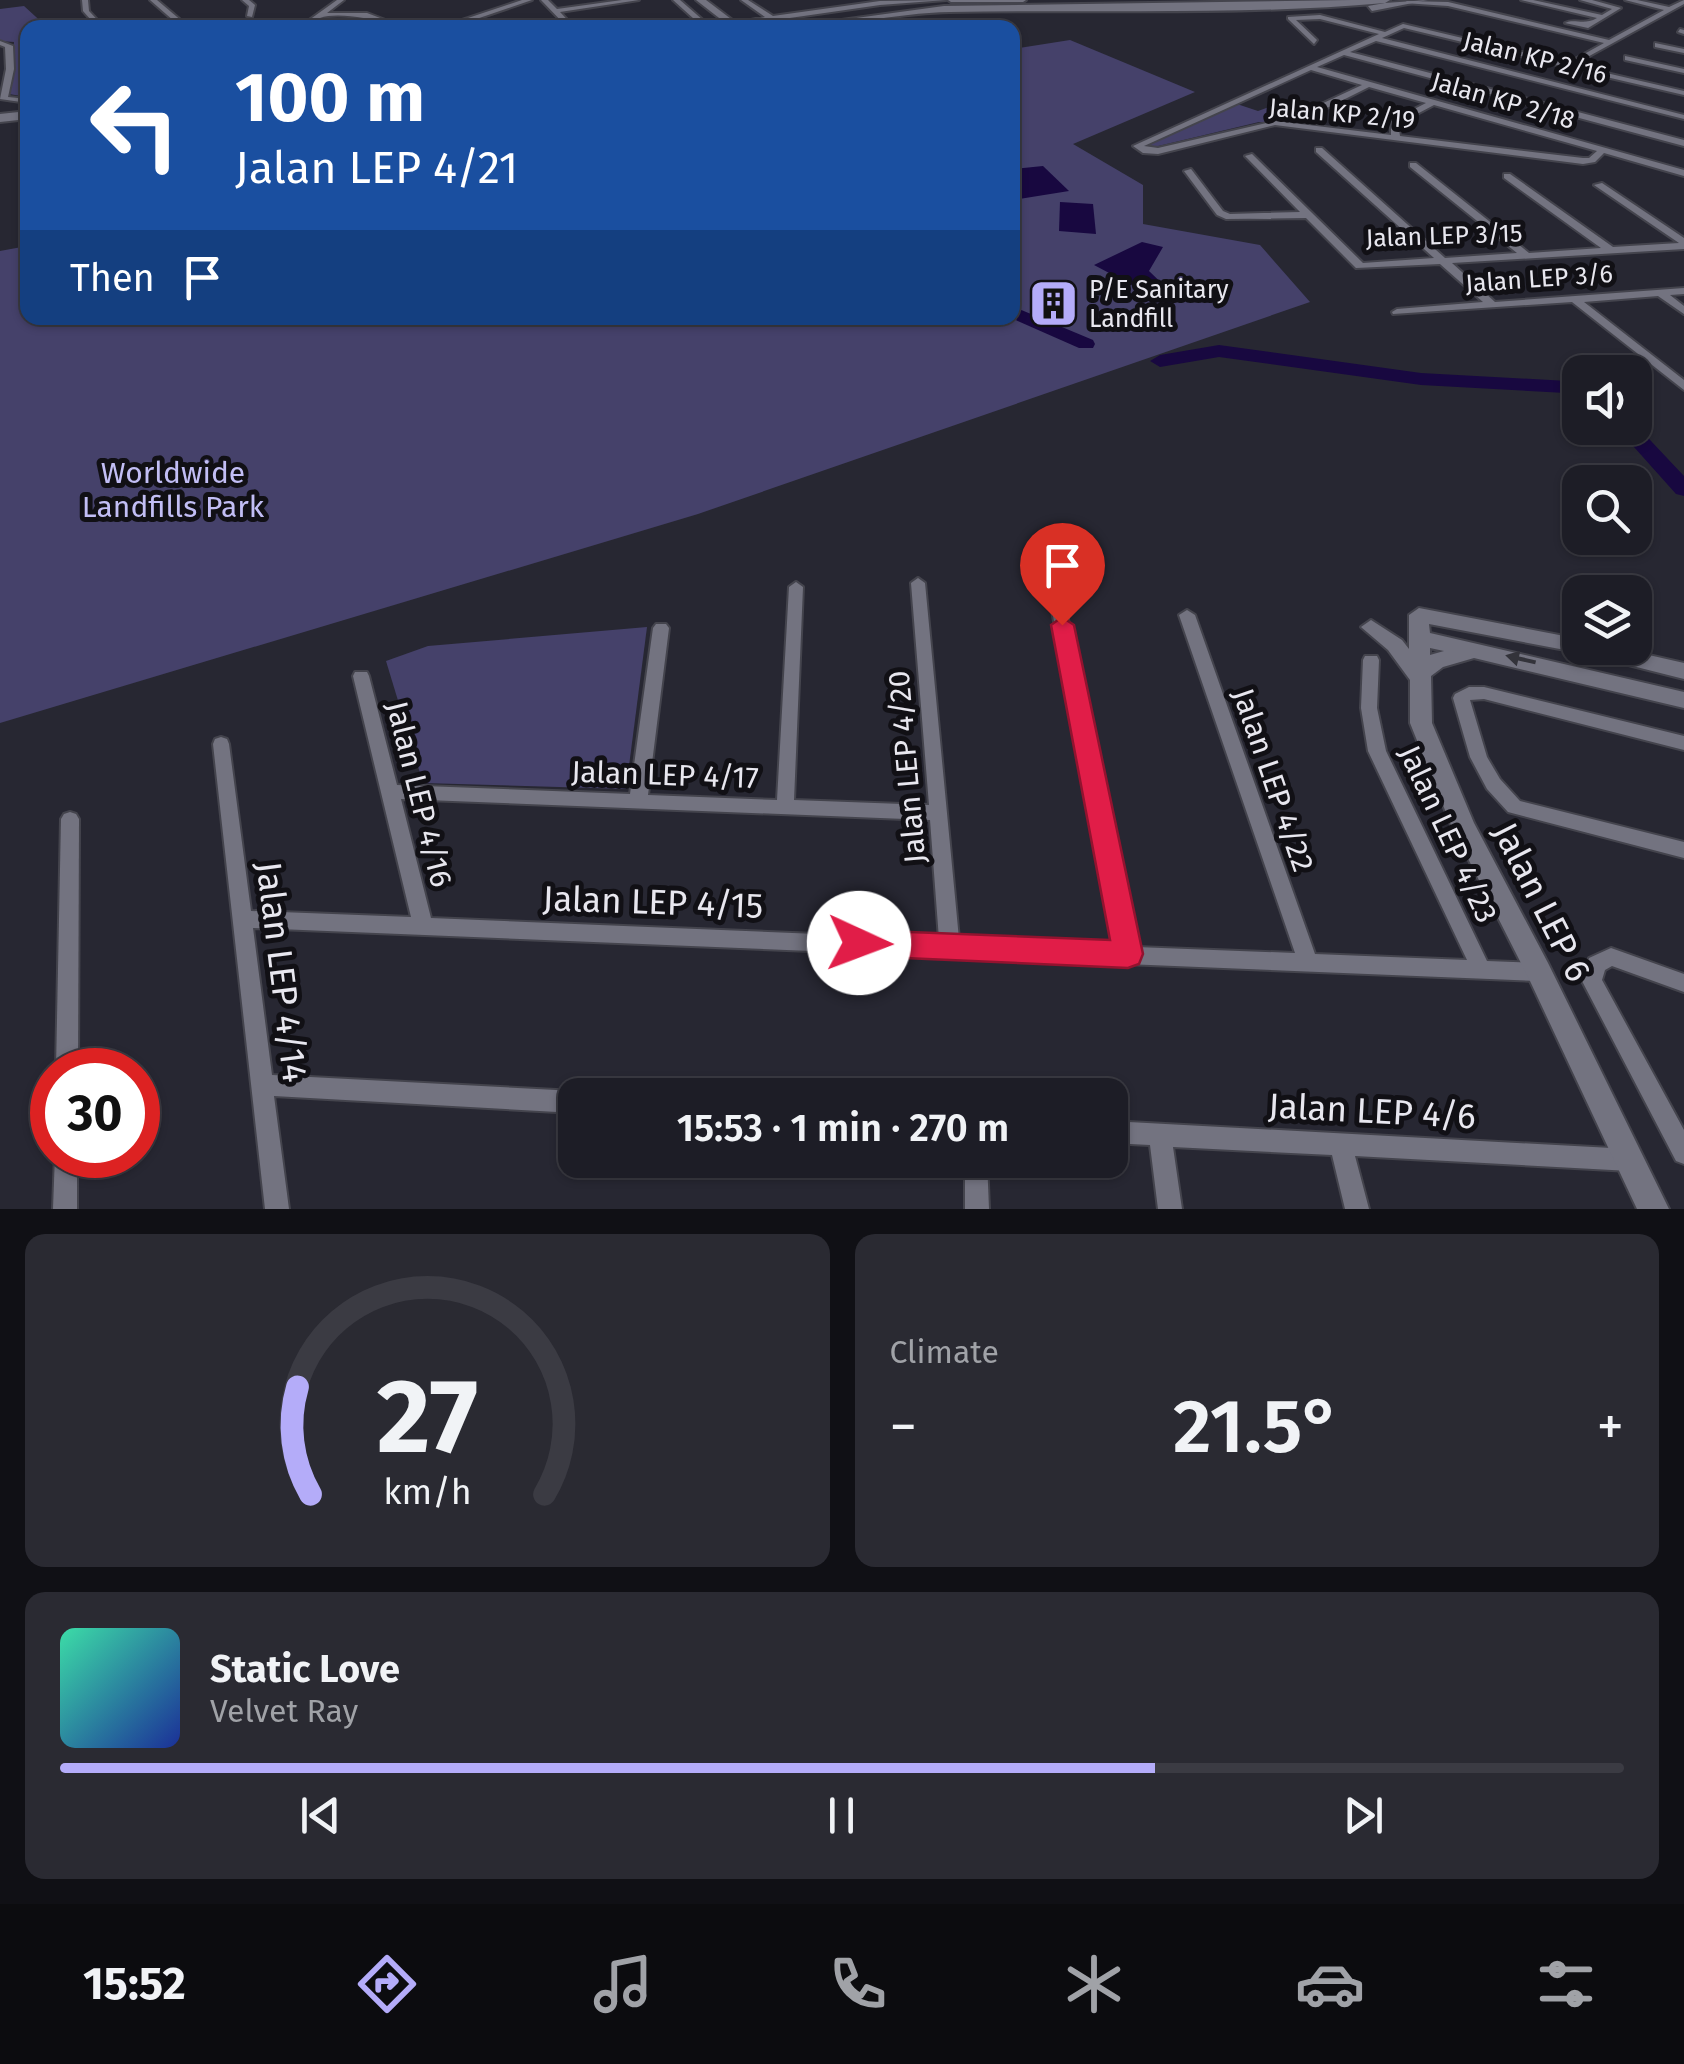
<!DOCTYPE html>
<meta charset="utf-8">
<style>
:root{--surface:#1d1d26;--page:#2a2a32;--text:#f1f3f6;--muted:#a0a2a7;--line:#3b3b43;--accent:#b4acf9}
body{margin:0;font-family:"Fira Sans",sans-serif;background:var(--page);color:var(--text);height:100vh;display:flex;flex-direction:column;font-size:38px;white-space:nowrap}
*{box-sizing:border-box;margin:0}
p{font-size:32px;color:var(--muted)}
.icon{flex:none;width:55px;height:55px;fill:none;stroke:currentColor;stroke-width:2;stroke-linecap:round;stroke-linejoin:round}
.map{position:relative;height:1209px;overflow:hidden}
.details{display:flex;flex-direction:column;gap:25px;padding:25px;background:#101015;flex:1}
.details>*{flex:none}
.top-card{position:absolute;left:20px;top:20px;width:1000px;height:305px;border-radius:20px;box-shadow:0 2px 8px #0004,0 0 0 2px var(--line);background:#1a4fa0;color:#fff;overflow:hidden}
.fabs{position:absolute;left:1562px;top:355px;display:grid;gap:20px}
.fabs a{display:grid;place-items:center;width:90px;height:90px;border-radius:20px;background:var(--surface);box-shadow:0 2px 8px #0004,0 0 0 2px var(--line);font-size:50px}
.speed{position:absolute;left:30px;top:1048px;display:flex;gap:20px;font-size:50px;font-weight:700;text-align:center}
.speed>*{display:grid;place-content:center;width:130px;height:130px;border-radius:50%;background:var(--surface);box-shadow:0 2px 8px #0004,0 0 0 2px var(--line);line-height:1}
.speed .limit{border:15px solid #d22;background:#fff;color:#111}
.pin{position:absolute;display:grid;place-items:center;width:85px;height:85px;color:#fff;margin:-102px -42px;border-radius:50% 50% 50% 0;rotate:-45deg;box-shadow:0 0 10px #0007}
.pin .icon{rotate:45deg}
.me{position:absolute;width:110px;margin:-55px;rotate:92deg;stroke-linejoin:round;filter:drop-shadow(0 0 8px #0008)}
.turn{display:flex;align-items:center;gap:35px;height:210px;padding:0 50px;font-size:45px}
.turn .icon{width:130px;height:130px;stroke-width:2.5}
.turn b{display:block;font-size:70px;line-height:85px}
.then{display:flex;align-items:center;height:95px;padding:0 50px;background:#0003;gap:20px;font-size:38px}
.big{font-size:75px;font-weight:600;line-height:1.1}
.details .card{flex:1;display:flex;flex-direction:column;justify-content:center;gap:15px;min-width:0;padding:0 35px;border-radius:20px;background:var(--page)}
.details .dial{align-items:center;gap:0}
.dial svg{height:260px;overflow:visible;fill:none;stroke:var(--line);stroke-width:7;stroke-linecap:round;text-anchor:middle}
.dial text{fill:var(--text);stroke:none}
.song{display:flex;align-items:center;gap:30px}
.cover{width:120px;height:120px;border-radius:15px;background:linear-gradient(135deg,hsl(160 70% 55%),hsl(230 70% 35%))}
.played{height:10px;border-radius:5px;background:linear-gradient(90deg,var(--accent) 70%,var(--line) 70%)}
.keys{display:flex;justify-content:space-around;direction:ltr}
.heat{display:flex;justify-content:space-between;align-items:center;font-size:55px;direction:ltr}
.details .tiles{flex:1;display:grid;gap:25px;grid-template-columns:1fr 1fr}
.card:last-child{grid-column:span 2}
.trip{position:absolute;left:558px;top:1078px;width:570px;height:100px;border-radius:20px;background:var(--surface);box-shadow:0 2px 8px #0004,0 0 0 2px var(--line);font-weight:600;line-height:100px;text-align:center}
.tabs{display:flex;height:160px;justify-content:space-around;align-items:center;background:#0c0c0f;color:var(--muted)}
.tabs .icon{width:70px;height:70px}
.tabs .active{color:var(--accent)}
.tabs b{font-size:45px;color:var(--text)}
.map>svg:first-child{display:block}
.green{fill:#45416a}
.water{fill:#180840}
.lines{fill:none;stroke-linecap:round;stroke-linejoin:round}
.river{fill:#180840;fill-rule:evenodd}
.minor-casing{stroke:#44444d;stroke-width:4}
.tertiary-casing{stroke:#44444d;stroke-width:4}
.secondary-casing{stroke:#44444d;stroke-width:4}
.minor{fill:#737380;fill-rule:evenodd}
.tertiary{fill:#737380;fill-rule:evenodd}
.secondary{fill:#737380;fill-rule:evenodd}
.oneway{fill:#33333a}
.route{fill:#e11d48;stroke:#92132f;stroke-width:2.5}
.labels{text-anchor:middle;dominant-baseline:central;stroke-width:10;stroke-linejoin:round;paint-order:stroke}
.far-street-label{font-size:25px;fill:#e8e7ef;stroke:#111015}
.far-poi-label{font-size:25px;fill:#e8e7ef;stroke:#111015;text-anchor:start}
.park-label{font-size:30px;fill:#c2bef5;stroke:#111015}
.street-label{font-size:30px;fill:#e8e7ef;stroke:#111015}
.near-street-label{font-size:35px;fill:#e8e7ef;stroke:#111015}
</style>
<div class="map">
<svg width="1684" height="1209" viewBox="0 0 1684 1209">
<rect width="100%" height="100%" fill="#272732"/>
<!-- green -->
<g class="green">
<path d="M 24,6 L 47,27 L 28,28 L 27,97 L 9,94 L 14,42 L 0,41 L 0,9 Z"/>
<path d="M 1070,40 L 1195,92 L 1073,144 L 1143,185 L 1143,224 L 1260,245 L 1310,302 L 698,514 L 0,723 L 0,251 L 27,246 L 28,318 L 1012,318 L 1013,49 Z"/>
<path d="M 1237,104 L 1258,111 L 1269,107 L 1297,116 L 1295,124 L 1259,122 L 1150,148 L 1149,142 Z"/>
<path d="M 647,627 L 626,789 L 423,783 L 386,661 L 428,646 Z"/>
</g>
<!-- water -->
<g class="water">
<path d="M 1043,166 L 1069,191 L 1013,200 L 1013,169 Z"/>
<path d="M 1060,202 L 1093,204 L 1096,234 L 1059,231 Z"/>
<path d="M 1142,242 L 1163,247 L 1149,271 L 1176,297 L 1173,302 L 1168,304 L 1094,265 Z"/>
</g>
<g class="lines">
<!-- river -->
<g class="river">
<path d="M 1012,306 L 1093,340 L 1095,344 L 1093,348 L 1079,348 L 1011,318 Z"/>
<path d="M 1219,345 L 1421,373 L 1568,381 L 1580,384 L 1580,397 L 1566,393 L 1421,385 L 1219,357 L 1160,367 L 1150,361 L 1160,355 Z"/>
<path d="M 1635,424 L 1684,476 L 1684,496 L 1676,494 L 1617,428 L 1635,428 Z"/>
</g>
<defs>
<g id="minor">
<path d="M 82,0 L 88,0 L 89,11 L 105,28 L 98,28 L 83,11 Z"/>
<path d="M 150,0 L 157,0 L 190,28 L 182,28 Z"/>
<path d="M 242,0 L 249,0 L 255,5 L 252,17 L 247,16 L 249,6 Z"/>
<path d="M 337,0 L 344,0 L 327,13 L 367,13 L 388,21 L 385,23 C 369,18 336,12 320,18 C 310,22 310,28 298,28 Z"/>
<path d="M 522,0 L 532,0 L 450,28 L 438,28 Z"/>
<path d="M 541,0 L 548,0 L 557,9 L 622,0 L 639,0 L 560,12 L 575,28 L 568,28 Z"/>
<path d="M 673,0 L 680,0 L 712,28 L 704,28 Z"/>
<path d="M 741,0 L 748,0 L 773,16 L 880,1 L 946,0 L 880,5 L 748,24 L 746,21 L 765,17 Z"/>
<path d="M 948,0 L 1026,0 L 1023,2 L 951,2 Z"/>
<path d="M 1521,0 L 1533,0 L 1602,15 L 1612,9 L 1580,0 L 1592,0 L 1621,8 L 1588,28 L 1565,23 C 1575,18 1583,26 1597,18 Z"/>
<path d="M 1625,0 L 1637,0 L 1669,7 L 1684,0 L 1684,4 L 1562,71 L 1558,69 L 1562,66 L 1404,28 L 1382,38 L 1684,115 L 1684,119 L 1376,41 L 1350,52 L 1684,140 L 1684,146 L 1344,55 L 1317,67 L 1684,170 L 1684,176 L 1604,153 L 1595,162 L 1583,164 L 1275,125 L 1158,154 L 1143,153 L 1133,146 L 1379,34 L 1320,19 L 1296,20 L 1317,40 L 1314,44 L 1288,19 L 1288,17 L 1320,15 L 1385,32 L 1403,24 L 1568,63 L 1604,43 L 1448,6 L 1404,3 L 1407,1 L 1448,2 L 1609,40 L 1664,10 ZM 1311,70 L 1362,85 L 1317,106 L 1317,110 L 1323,110 L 1369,87 L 1426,103 L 1391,121 L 1391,135 L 1275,121 L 1158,148 L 1144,146 ZM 1434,105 L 1597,151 L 1589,158 L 1583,158 L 1400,136 L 1398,124 Z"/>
<path d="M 1680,29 L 1684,30 L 1684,34 L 1678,32 Z"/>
<path d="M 0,41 L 13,46 L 14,69 L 8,97 L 28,99 L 28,103 L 0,99 L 6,69 L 5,47 L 0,45 Z"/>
<path d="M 1655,43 L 1684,49 L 1684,53 L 1655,47 Z"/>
<path d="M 1625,56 L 1684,69 L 1684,73 L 1625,60 Z"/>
<path d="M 1602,72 L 1684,91 L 1684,95 L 1602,76 Z"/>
<path d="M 1316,148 L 1322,148 L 1445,258 L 1517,253 L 1410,167 L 1410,163 L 1416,163 L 1529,253 L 1601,248 L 1504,178 L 1504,174 L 1510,174 L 1613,247 L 1679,243 L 1594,185 L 1602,183 L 1684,238 L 1684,249 L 1452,263 L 1495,302 L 1684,288 L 1684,294 L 1670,295 L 1684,306 L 1684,314 L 1658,296 L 1584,302 L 1684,380 L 1684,390 L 1572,302 L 1393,314 L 1392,312 L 1397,309 L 1483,302 L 1440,264 L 1356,268 L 1306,218 L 1226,219 L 1217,215 L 1184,171 L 1191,169 L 1223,211 L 1230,214 L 1300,212 L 1245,156 L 1252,154 L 1363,263 L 1434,258 L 1316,152 Z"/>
<path d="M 918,578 L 925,583 L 959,939 L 1116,946 L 1049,595 L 1056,590 L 1063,595 L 1136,947 L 1295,953 L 1179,615 L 1187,610 L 1195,615 L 1315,954 L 1467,960 L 1368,751 L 1361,708 L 1363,660 L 1365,656 L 1377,656 L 1379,660 L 1377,708 L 1386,751 L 1487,961 L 1539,963 L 1546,966 L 1549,972 L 1546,978 L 1539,981 L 253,928 L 272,1075 L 575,1091 L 583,1095 L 575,1095 L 575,1113 L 274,1096 L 289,1209 L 265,1209 L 213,744 L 215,739 L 221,737 L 227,739 L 229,744 L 251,911 L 411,917 L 353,676 L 355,672 L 367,672 L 369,676 L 397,785 L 630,794 L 653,628 L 656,624 L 666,624 L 669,628 L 648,795 L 777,800 L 789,587 L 796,582 L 803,587 L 794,800 L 929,805 L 911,583 ZM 401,799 L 930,820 L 939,939 L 431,918 Z"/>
<path d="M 1469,687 L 1484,687 L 1684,736 L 1684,750 L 1484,699 L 1470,700 L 1487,757 L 1500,779 L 1520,801 L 1684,842 L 1684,858 L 1508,812 L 1487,789 L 1470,757 L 1453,698 L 1455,694 Z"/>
<path d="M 70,812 L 76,814 L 79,819 L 78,1070 L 56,1070 L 61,819 L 64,814 Z"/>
<path d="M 1611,948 L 1684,974 L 1684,992 L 1612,966 L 1605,970 L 1602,980 L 1684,1130 L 1684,1164 L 1676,1161 L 1582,981 L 1589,958 Z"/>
<path d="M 1110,1121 L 1630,1149 L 1638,1152 L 1641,1160 L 1638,1168 L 1630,1171 L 1355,1156 L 1369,1209 L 1345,1209 L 1332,1155 L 1173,1147 L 1182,1209 L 1158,1209 L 1150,1145 L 1110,1143 Z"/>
<path d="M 55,1155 L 77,1155 L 77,1209 L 53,1209 Z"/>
<path d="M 965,1160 L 987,1160 L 989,1209 L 965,1209 Z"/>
</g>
<g id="tertiary">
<path d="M 696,0 L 706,0 L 743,28 L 732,28 Z"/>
<path d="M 1419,608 L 1580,639 L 1580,648 L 1618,648 L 1684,663 L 1684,679 L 1581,653 L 1429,624 L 1430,633 L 1684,692 L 1684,708 L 1474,658 L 1443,667 L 1431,676 L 1432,723 L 1474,823 L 1548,963 L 1669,1209 L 1637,1209 L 1530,981 L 1451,825 L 1410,723 L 1410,680 L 1388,650 L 1361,627 L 1371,620 L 1402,640 L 1409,649 L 1409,615 ZM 1430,648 L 1444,651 L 1430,655 Z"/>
</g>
<g id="secondary">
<path d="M 1351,0 L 1390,0 L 1385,3 L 1428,0 L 1372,11 L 1368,6 L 1385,3 C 1240,16 1095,9 950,12 C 894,13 839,28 783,28 L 944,6 Z"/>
<path d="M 28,111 L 28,119 L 0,122 L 0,114 Z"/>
</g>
</defs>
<!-- minor casing -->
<use href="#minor" class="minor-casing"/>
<!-- tertiary casing -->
<use href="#tertiary" class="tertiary-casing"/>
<!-- secondary casing -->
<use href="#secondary" class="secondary-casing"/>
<!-- minor -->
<use href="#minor" class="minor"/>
<!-- tertiary -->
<use href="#tertiary" class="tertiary"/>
<!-- secondary -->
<use href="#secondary" class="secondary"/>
</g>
<!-- one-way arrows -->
<defs><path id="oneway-solid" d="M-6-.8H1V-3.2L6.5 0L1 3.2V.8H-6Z" transform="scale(2.5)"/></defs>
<use class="oneway" href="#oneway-solid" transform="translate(1521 659) rotate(-167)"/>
<!-- route -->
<path class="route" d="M 1062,617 L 1074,625 L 1143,954 L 1139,964 L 1128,968 L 859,956 L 848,952 L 844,943 L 848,934 L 859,930 L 1110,940 L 1051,625 Z"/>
<!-- icons -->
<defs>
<symbol id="building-square" viewBox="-11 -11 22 22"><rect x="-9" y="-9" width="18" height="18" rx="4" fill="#b4acf9" stroke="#111015"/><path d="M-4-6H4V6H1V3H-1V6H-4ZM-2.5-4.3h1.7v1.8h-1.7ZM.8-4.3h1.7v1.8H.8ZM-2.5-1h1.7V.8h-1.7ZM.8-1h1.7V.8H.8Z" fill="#111"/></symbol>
</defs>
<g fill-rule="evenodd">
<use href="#building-square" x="1026" y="276" width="55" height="55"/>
</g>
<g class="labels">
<!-- far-street labels -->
<g class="far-street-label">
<text transform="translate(1535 58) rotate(14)">Jalan KP 2/16</text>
<text transform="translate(1503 101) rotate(16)">Jalan KP 2/18</text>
<text transform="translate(1342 114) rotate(5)">Jalan KP 2/19</text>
<text transform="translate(1444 236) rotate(-2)">Jalan LEP 3/15</text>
<text transform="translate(1539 279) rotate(-4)">Jalan LEP 3/6</text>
</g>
<!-- far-poi labels -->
<g class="far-poi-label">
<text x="1089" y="290">P/E Sanitary<tspan x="1089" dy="29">Landfill</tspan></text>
</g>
<!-- park labels -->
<g class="park-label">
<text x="173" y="473">Worldwide<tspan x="173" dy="34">Landfills Park</tspan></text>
</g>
<!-- street labels -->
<g class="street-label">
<text transform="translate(907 767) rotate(-95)">Jalan LEP 4/20</text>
<text transform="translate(665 775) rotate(2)">Jalan LEP 4/17</text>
<text transform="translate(1273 780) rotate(71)">Jalan LEP 4/22</text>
<text transform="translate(419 794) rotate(76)">Jalan LEP 4/16</text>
<text transform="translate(1448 834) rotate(65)">Jalan LEP 4/23</text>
</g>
<!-- near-street labels -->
<g class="near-street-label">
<text transform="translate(653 902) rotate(2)">Jalan LEP 4/15</text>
<text transform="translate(1542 902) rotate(63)">Jalan LEP 6</text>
<text transform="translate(282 972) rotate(83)">Jalan LEP 4/14</text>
<text transform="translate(1372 1111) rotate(3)">Jalan LEP 4/6</text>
</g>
</g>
</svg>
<div class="fabs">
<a><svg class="icon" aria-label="sound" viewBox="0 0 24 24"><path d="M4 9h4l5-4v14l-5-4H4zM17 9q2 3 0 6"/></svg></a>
<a><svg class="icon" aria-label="search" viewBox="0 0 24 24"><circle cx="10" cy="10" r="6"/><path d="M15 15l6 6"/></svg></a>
<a><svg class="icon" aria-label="layers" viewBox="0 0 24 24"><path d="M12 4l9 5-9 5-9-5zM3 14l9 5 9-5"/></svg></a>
</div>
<div class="speed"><div class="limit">30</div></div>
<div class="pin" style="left:1062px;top:625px;background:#d93025"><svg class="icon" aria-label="arrive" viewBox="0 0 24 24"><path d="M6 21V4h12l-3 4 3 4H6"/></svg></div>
<svg class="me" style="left:859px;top:943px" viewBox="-20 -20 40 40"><circle r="19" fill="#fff"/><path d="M0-13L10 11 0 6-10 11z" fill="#e11d48"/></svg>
<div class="trip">15:53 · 1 min · 270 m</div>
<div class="top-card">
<div class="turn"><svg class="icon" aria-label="left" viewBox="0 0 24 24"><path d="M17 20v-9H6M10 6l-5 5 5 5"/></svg><div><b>100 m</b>Jalan LEP 4/21</div></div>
<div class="then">Then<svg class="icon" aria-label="arrive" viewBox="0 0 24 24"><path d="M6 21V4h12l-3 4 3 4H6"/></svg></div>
</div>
</div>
<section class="details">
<div class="tiles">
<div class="card dial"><svg viewBox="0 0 100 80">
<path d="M14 69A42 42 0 1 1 86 69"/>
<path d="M14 69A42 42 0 0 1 10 36" stroke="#b4acf9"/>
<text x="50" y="56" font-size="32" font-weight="700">27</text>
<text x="50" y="72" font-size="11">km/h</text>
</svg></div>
<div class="card"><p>Climate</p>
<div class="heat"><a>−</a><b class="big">21.5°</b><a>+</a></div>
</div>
<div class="card">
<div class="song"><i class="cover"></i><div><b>Static Love</b><p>Velvet Ray</p></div></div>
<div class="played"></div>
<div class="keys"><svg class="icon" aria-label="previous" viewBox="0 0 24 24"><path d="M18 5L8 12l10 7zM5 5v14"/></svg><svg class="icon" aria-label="pause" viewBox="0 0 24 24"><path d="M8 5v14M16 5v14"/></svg><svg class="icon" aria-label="next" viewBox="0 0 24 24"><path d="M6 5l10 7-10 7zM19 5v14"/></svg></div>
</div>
</div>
</section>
<nav class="tabs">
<b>15:52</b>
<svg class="icon active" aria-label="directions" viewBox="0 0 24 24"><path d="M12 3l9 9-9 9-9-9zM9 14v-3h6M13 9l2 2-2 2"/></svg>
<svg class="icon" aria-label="music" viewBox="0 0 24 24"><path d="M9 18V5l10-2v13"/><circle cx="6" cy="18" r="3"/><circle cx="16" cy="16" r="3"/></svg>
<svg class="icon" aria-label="phone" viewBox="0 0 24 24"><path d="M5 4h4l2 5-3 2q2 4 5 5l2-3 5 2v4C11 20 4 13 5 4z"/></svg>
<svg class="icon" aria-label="climate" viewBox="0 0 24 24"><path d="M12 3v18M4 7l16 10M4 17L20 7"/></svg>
<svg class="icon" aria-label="car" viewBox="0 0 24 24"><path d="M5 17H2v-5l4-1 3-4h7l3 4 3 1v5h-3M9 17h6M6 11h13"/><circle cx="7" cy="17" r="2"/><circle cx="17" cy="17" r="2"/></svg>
<svg class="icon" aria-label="filters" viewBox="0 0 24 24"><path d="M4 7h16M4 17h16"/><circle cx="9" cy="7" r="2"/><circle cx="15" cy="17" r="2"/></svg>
</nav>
